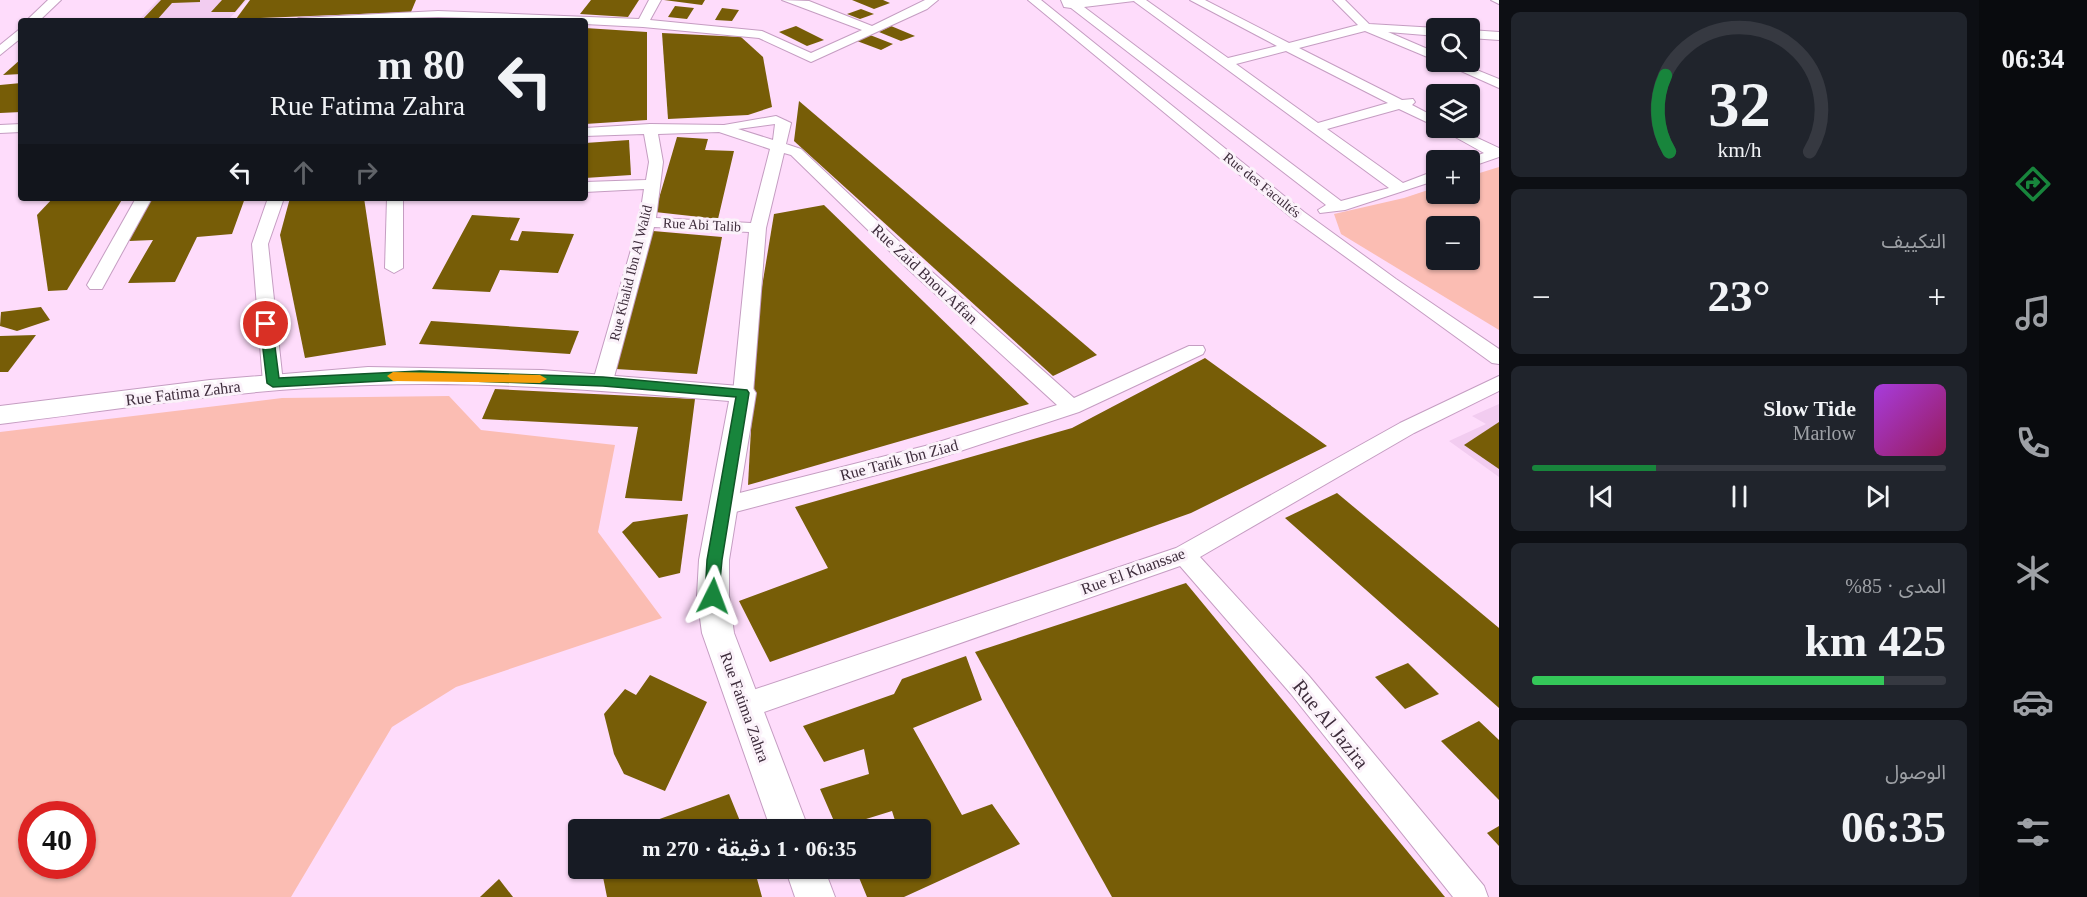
<!DOCTYPE html>
<html lang="ar">
<meta charset="utf-8">
<style>
:root{--surface:#171b24;--page:#20242c;--text:#f1f3f6;--muted:#9ea1a6;--line:#363941;--accent:#18853c}
body{margin:0;font-family:"Times New Roman","Noto Sans Arabic",serif;background:var(--page);color:var(--text);direction:rtl;height:100vh;display:flex;flex-direction:column;font-size:22px;white-space:nowrap}
*{box-sizing:border-box;margin:0}
p{font-size:20px;color:var(--muted)}
.icon{flex:none;width:33px;height:33px;fill:none;stroke:currentColor;stroke-width:2;stroke-linecap:round;stroke-linejoin:round}
.map{position:relative;flex:1;overflow:hidden;direction:ltr}
.side{display:flex;flex-direction:column;gap:12px;padding:12px;background:#0d0f14;width:480px}
.side>*{flex:none}
.top-card{position:absolute;left:18px;top:18px;width:570px;height:183px;border-radius:6px;box-shadow:0 2px 4px #0004;direction:rtl;background:#171b24;color:var(--text);overflow:hidden}
.controls{position:absolute;left:1426px;top:18px;display:grid;gap:12px}
.controls a{display:grid;place-items:center;width:54px;height:54px;border-radius:6px;background:var(--surface);box-shadow:0 2px 4px #0004;font-size:30px}
.speed{position:absolute;left:18px;top:801px;display:flex;gap:12px;font-size:30px;font-weight:700;text-align:center}
.speed>*{display:grid;place-content:center;width:78px;height:78px;border-radius:50%;background:var(--surface);box-shadow:0 2px 4px #0004;line-height:1}
.speed .limit{border:9px solid #d22;background:#fff;color:#111}
.pin{position:absolute;display:grid;place-items:center;width:51px;height:51px;color:#fff;margin:-26px;border:3px solid #fff;border-radius:50%;box-shadow:0 2px 6px #0007}
.me{position:absolute;width:66px;margin:-33px;rotate:3deg;stroke-linejoin:round;filter:drop-shadow(0 0 4px #0008)}
.turn{display:flex;align-items:center;gap:21px;height:126px;padding:0 24px;font-size:27px}
.turn .icon{width:78px;height:78px;stroke-width:2.5}
.turn b{display:block;font-size:42px;line-height:51px}
.lanes{display:flex;align-items:center;height:57px;padding:0 24px;background:#0003;justify-content:center;gap:30px;direction:ltr}
.lanes .off{opacity:.35}
.big{font-size:45px;font-weight:600;line-height:1.1}
.side .tile{flex:1;display:flex;flex-direction:column;justify-content:center;gap:9px;min-width:0;padding:0 21px;border-radius:9px;background:var(--page)}
.side .dial{align-items:center;gap:0}
.dial svg{height:156px;overflow:visible;fill:none;stroke:var(--line);stroke-width:7;stroke-linecap:round;text-anchor:middle}
.dial text{fill:var(--text);stroke:none}
.song{display:flex;align-items:center;gap:18px}
.cover{width:72px;height:72px;border-radius:9px;background:linear-gradient(135deg,hsl(280 70% 55%),hsl(330 70% 35%))}
.played{height:6px;border-radius:3px;background:linear-gradient(90deg,var(--accent) 30%,var(--line) 30%)}
.keys{display:flex;justify-content:space-around;direction:ltr}
.heat{display:flex;justify-content:space-between;align-items:center;font-size:33px;direction:ltr}
.charge{height:9px;border-radius:4px;background:linear-gradient(90deg,#34c759 85%,var(--line) 0)}
.trip{position:absolute;left:568px;top:819px;width:363px;height:60px;border-radius:6px;background:var(--surface);box-shadow:0 2px 4px #0004;font-weight:600;line-height:60px;text-align:center;direction:rtl}
main{display:flex;flex:1;min-height:0}
.menu{display:flex;flex-direction:column;width:108px;justify-content:space-around;align-items:center;background:#090b0e;color:var(--muted)}
.menu .icon{width:42px;height:42px}
.menu .current{color:var(--accent)}
.menu b{font-size:27px;color:var(--text)}
.map>svg:first-child{display:block}
.built{fill:#f2ccf0}
.green{fill:#fbbdb3;fill-rule:evenodd}
.building{fill:#775d07}
.lines{fill:none;stroke-linecap:round;stroke-linejoin:round}
.minor-casing{stroke:#c59dc2;stroke-width:2}
.tertiary-casing{stroke:#c59dc2;stroke-width:2}
.minor{fill:#fff;fill-rule:evenodd}
.tertiary{fill:#fff;fill-rule:evenodd}
.route{fill:#18853c;stroke:#105627;stroke-width:1.5}
.slow{fill:#f59e0b}
.labels{text-anchor:middle;dominant-baseline:central;stroke-width:6;stroke-linejoin:round;paint-order:stroke}
.far-street-label{font-size:14px;fill:#3e2d3c;stroke:#fbf2fa}
.street-label{font-size:16px;fill:#3e2d3c;stroke:#fbf2fa}
.near-street-label{font-size:20px;fill:#3e2d3c;stroke:#fbf2fa}
</style>
<main>
<nav class="menu">
<b>06:34</b>
<svg class="icon current" aria-label="directions" viewBox="0 0 24 24"><path d="M12 3l9 9-9 9-9-9zM9 14v-3h6M13 9l2 2-2 2"/></svg>
<svg class="icon" aria-label="music" viewBox="0 0 24 24"><path d="M9 18V5l10-2v13"/><circle cx="6" cy="18" r="3"/><circle cx="16" cy="16" r="3"/></svg>
<svg class="icon" aria-label="phone" viewBox="0 0 24 24"><path d="M5 4h4l2 5-3 2q2 4 5 5l2-3 5 2v4C11 20 4 13 5 4z"/></svg>
<svg class="icon" aria-label="climate" viewBox="0 0 24 24"><path d="M12 3v18M4 7l16 10M4 17L20 7"/></svg>
<svg class="icon" aria-label="car" viewBox="0 0 24 24"><path d="M5 17H2v-5l4-1 3-4h7l3 4 3 1v5h-3M9 17h6M6 11h13"/><circle cx="7" cy="17" r="2"/><circle cx="17" cy="17" r="2"/></svg>
<svg class="icon" aria-label="filters" viewBox="0 0 24 24"><path d="M4 7h16M4 17h16"/><circle cx="9" cy="7" r="2"/><circle cx="15" cy="17" r="2"/></svg>
</nav>
<section class="side">
<div class="tile dial"><svg viewBox="0 0 100 80">
<path d="M14 69A42 42 0 1 1 86 69"/>
<path d="M14 69A42 42 0 0 1 12 30" stroke="#18853c"/>
<text x="50" y="56" font-size="32" font-weight="700">32</text>
<text x="50" y="72" font-size="11">km/h</text>
</svg></div>
<div class="tile"><p>التكييف</p>
<div class="heat"><a>−</a><b class="big">23°</b><a>+</a></div>
</div>
<div class="tile">
<div class="song"><i class="cover"></i><div><b>Slow Tide</b><p>Marlow</p></div></div>
<div class="played"></div>
<div class="keys"><svg class="icon" aria-label="previous" viewBox="0 0 24 24"><path d="M18 5L8 12l10 7zM5 5v14"/></svg><svg class="icon" aria-label="pause" viewBox="0 0 24 24"><path d="M8 5v14M16 5v14"/></svg><svg class="icon" aria-label="next" viewBox="0 0 24 24"><path d="M6 5l10 7-10 7zM19 5v14"/></svg></div>
</div>
<div class="tile"><p>المدى · 85%</p><b class="big">425 km</b><div class="charge"></div></div>
<div class="tile"><p>الوصول</p><b class="big">06:35</b></div>
</section>
<div class="map">
<svg width="1499" height="897" viewBox="0 0 1499 897">
<rect width="100%" height="100%" fill="#fedcfb"/>
<!-- built -->
<g class="built">
<path d="M 158,0 L 247,0 L 227,21 L 138,21 Z"/>
<path d="M 1499,404 L 1499,477 L 1449,441 L 1486,424 L 1472,416 Z"/>
</g>
<!-- green -->
<g class="green">
<path d="M 1499,167 L 1499,330 L 1341,234 L 1334,214 L 1404,198 L 1437,187 L 1437,194 L 1470,194 L 1470,176 ZM 1437,226 L 1470,226 L 1470,260 L 1437,260 Z"/>
<path d="M 449,396 L 481,430 L 615,445 L 598,532 L 662,618 L 456,687 L 392,727 L 291,897 L 0,897 L 0,432 L 282,398 ZM 32,814 L 82,814 L 82,866 L 32,866 Z"/>
</g>
<!-- building -->
<g class="building">
<path d="M 161,0 L 200,0 L 200,2 L 172,3 L 156,21 L 141,21 Z"/>
<path d="M 222,0 L 245,0 L 235,12 L 211,12 Z"/>
<path d="M 250,0 L 416,0 L 411,12 L 236,19 Z"/>
<path d="M 591,0 L 639,0 L 628,17 L 580,14 Z"/>
<path d="M 664,0 L 705,0 L 702,5 Z"/>
<path d="M 852,0 L 883,0 L 890,3 L 874,9 Z"/>
<path d="M 675,6 L 694,8 L 687,19 L 668,17 Z"/>
<path d="M 722,8 L 739,10 L 732,21 L 715,20 Z"/>
<path d="M 861,9 L 874,14 L 860,19 L 847,14 Z"/>
<path d="M 424,17 L 423,21 L 374,21 L 375,18 Z"/>
<path d="M 796,26 L 824,40 L 807,46 L 779,32 Z"/>
<path d="M 891,26 L 915,36 L 901,41 L 879,32 Z"/>
<path d="M 585,28 L 647,32 L 647,120 L 585,124 Z"/>
<path d="M 662,33 L 741,37 L 763,57 L 772,107 L 748,115 L 668,119 Z"/>
<path d="M 870,35 L 893,44 L 881,50 L 857,41 Z"/>
<path d="M 21,59 L 21,74 L 3,75 Z"/>
<path d="M 21,83 L 21,112 L 0,113 L 0,85 Z"/>
<path d="M 799,101 L 1097,355 L 1053,376 L 794,141 Z"/>
<path d="M 677,137 L 708,139 L 705,150 L 734,151 L 718,219 L 655,212 Z"/>
<path d="M 629,140 L 631,175 L 585,178 L 585,143 Z"/>
<path d="M 53,198 L 123,198 L 67,290 L 48,291 L 37,215 Z"/>
<path d="M 152,198 L 245,198 L 232,234 L 197,237 L 175,282 L 128,283 L 153,240 L 129,241 Z"/>
<path d="M 290,198 L 364,198 L 386,345 L 305,358 L 280,235 Z"/>
<path d="M 824,205 L 1029,404 L 748,485 L 757,317 L 774,214 Z"/>
<path d="M 472,215 L 520,218 L 510,240 L 518,241 L 522,231 L 574,234 L 558,273 L 500,270 L 490,292 L 432,289 Z"/>
<path d="M 653,231 L 722,237 L 697,374 L 616,369 Z"/>
<path d="M 41,307 L 50,320 L 17,331 L 0,326 L 1,312 Z"/>
<path d="M 431,321 L 579,331 L 570,354 L 419,344 Z"/>
<path d="M 36,335 L 8,372 L 0,372 L 0,336 Z"/>
<path d="M 1205,358 L 1327,446 L 1191,513 L 770,662 L 739,601 L 828,568 L 795,507 L 1072,428 Z"/>
<path d="M 495,389 L 695,399 L 682,501 L 625,498 L 638,427 L 482,419 Z"/>
<path d="M 1499,422 L 1499,469 L 1464,445 Z"/>
<path d="M 1337,493 L 1499,628 L 1499,708 L 1285,518 Z"/>
<path d="M 688,514 L 680,573 L 659,578 L 622,532 L 633,522 Z"/>
<path d="M 1186,583 L 1445,897 L 1112,897 L 975,652 Z"/>
<path d="M 966,656 L 982,700 L 913,728 L 962,815 L 992,804 L 1020,844 L 904,897 L 867,897 L 855,868 L 921,868 L 921,830 L 898,830 L 892,811 L 837,828 L 820,789 L 869,774 L 864,749 L 824,762 L 803,726 L 894,694 L 902,679 Z"/>
<path d="M 1408,663 L 1439,694 L 1405,709 L 1375,677 Z"/>
<path d="M 650,675 L 707,702 L 665,791 L 624,774 L 614,754 L 604,714 L 625,689 L 636,695 Z"/>
<path d="M 1479,721 L 1499,740 L 1499,800 L 1441,741 Z"/>
<path d="M 729,794 L 740,821 L 723,830 L 629,830 Z"/>
<path d="M 1499,826 L 1499,846 L 1487,833 Z"/>
<path d="M 607,868 L 708,868 L 710,876 L 730,868 L 754,868 L 762,897 L 607,897 L 603,877 Z"/>
<path d="M 499,879 L 513,897 L 480,897 Z"/>
</g>
<g class="lines">
<defs>
<g id="minor">
<path d="M 48,0 L 61,0 L 39,21 L 26,21 Z"/>
<path d="M 649,0 L 661,0 L 650,20 L 762,31 L 811,53 L 862,30 L 782,0 L 809,1 L 872,26 L 925,0 L 938,0 L 927,9 L 811,62 L 759,38 L 643,27 L 585,24 L 585,21 L 438,17 L 293,21 L 299,18 L 438,11 L 639,19 Z"/>
<path d="M 1028,0 L 1041,0 L 1304,212 L 1396,279 L 1499,349 L 1499,364 L 1492,363 L 1292,218 Z"/>
<path d="M 1061,0 L 1146,0 L 1228,58 L 1277,46 L 1190,0 L 1205,0 L 1289,43 L 1358,25 L 1333,0 L 1345,0 L 1369,24 L 1437,28 L 1437,36 L 1388,32 L 1437,53 L 1437,61 L 1365,31 L 1299,48 L 1402,100 L 1413,99 L 1415,102 L 1412,105 L 1437,118 L 1437,127 L 1399,109 L 1327,129 L 1403,183 L 1437,170 L 1437,180 L 1345,210 L 1320,213 L 1318,210 L 1326,205 L 1071,8 L 1064,7 ZM 1134,1 L 1135,2 L 1389,188 L 1341,201 L 1084,7 ZM 1286,51 L 1388,103 L 1318,123 L 1236,64 Z"/>
<path d="M 1491,0 L 1499,0 L 1499,4 Z"/>
<path d="M 21,28 L 21,38 L 0,55 L 0,45 Z"/>
<path d="M 1470,30 L 1499,32 L 1499,40 L 1470,38 Z"/>
<path d="M 1441,62 L 1457,62 L 1499,79 L 1499,88 Z"/>
<path d="M 776,116 L 791,123 L 786,144 L 801,149 L 921,262 L 1074,398 L 1189,346 L 1203,346 L 1205,350 L 1203,354 L 1079,412 L 930,461 L 724,515 L 716,512 L 713,506 L 716,500 L 724,497 L 929,445 L 1057,405 L 909,270 L 791,155 L 784,153 L 766,228 L 753,393 L 750,398 L 736,398 L 733,393 L 749,232 L 654,227 L 613,381 L 610,386 L 596,386 L 593,381 L 639,222 L 644,189 L 585,192 L 585,182 L 646,180 L 649,162 L 644,134 L 585,136 L 585,128 L 650,124 L 724,125 ZM 775,124 L 773,140 L 738,129 ZM 719,132 L 770,149 L 751,223 L 656,218 L 663,162 L 658,134 Z"/>
<path d="M 21,124 L 21,132 L 0,133 L 0,125 Z"/>
<path d="M 1439,128 L 1456,128 L 1499,148 L 1499,157 L 1470,167 L 1470,160 L 1465,160 L 1484,153 Z"/>
<path d="M 136,198 L 152,198 L 102,289 L 90,289 L 87,285 Z"/>
<path d="M 268,198 L 284,198 L 268,244 L 283,383 L 280,388 L 266,388 L 263,383 L 252,244 Z"/>
<path d="M 387,198 L 403,198 L 403,268 L 394,273 L 385,268 Z"/>
<path d="M 1499,376 L 1499,391 L 1414,433 L 1200,557 L 1309,676 L 1484,886 L 1488,897 L 1453,897 L 1291,694 L 1180,566 L 744,719 L 735,715 L 731,706 L 735,697 L 744,693 L 1176,548 L 1400,423 Z"/>
</g>
<g id="tertiary">
<path d="M 368,367 L 542,370 L 752,387 L 756,393 L 729,560 L 729,596 L 734,633 L 809,830 L 771,830 L 702,633 L 697,596 L 699,560 L 729,401 C 610,391 490,381 370,385 C 246,388 123,409 0,424 L 0,406 L 210,380 Z"/>
<path d="M 785,868 L 824,868 L 835,897 L 795,897 Z"/>
</g>
</defs>
<!-- minor casing -->
<use href="#minor" class="minor-casing"/>
<!-- tertiary casing -->
<use href="#tertiary" class="tertiary-casing"/>
<!-- minor -->
<use href="#minor" class="minor"/>
<!-- tertiary -->
<use href="#tertiary" class="tertiary"/>
</g>
<!-- route -->
<path class="route" d="M 266,320 L 272,324 L 279,378 L 420,371 L 603,377 L 747,390 L 749,393 L 722,560 L 718,601 L 707,601 L 705,596 L 707,560 L 736,397 L 603,386 L 420,379 L 273,387 L 267,383 L 260,324 Z"/>
<!-- slow -->
<path class="slow" d="M 393,372 L 540,375 L 547,379 L 540,383 L 393,381 L 387,376 Z"/>
<g class="labels">
<!-- far-street labels -->
<g class="far-street-label">
<text transform="translate(1262 185) rotate(39)">Rue des Facultés</text>
<text transform="translate(702 225) rotate(3)">Rue Abi Talib</text>
<text transform="translate(631 273) rotate(-76)">Rue Khalid Ibn Al Walid</text>
</g>
<!-- street labels -->
<g class="street-label">
<text transform="translate(925 274) rotate(43)">Rue Zaid Bnou Affan</text>
<text transform="translate(183 393) rotate(-7)">Rue Fatima Zahra</text>
<text transform="translate(899 460) rotate(-15)">Rue Tarik Ibn Ziad</text>
<text transform="translate(1133 571) rotate(-20)">Rue El Khanssae</text>
<text transform="translate(745 707) rotate(70)">Rue Fatima Zahra</text>
</g>
<!-- near-street labels -->
<g class="near-street-label">
<text transform="translate(1331 724) rotate(51)">Rue Al Jazira</text>
</g>
</g>
</svg>
<div class="controls">
<a><svg class="icon" aria-label="search" viewBox="0 0 24 24"><circle cx="10" cy="10" r="6"/><path d="M15 15l6 6"/></svg></a>
<a><svg class="icon" aria-label="layers" viewBox="0 0 24 24"><path d="M12 4l9 5-9 5-9-5zM3 14l9 5 9-5"/></svg></a>
<a>+</a>
<a>−</a>
</div>
<div class="speed"><div class="limit">40</div></div>
<div class="pin" style="left:266px;top:324px;background:#d93025"><svg class="icon" aria-label="arrive" viewBox="0 0 24 24"><path d="M6 21V4h12l-3 4 3 4H6"/></svg></div>
<svg class="me" style="left:713px;top:596px" viewBox="-20 -20 40 40"><path d="M0-17L14 15 0 8-14 15z" fill="#18853c" stroke="#fff" stroke-width="4"/></svg>
<div class="trip">06:35 · 1 دقيقة · 270 m</div>
<div class="top-card">
<div class="turn"><svg class="icon" aria-label="left" viewBox="0 0 24 24"><path d="M17 20v-9H6M10 6l-5 5 5 5"/></svg><div><b>80 m</b>Rue Fatima Zahra</div></div>
<div class="lanes"><svg class="icon" aria-label="left" viewBox="0 0 24 24"><path d="M17 20v-9H6M10 6l-5 5 5 5"/></svg><svg class="icon off" aria-label="ahead" viewBox="0 0 24 24"><path d="M12 20V5M6 11l6-6 6 6"/></svg><svg class="icon off" aria-label="right" viewBox="0 0 24 24"><path d="M7 20v-9h11M14 6l5 5-5 5"/></svg></div>
</div>
</div>
</main>
